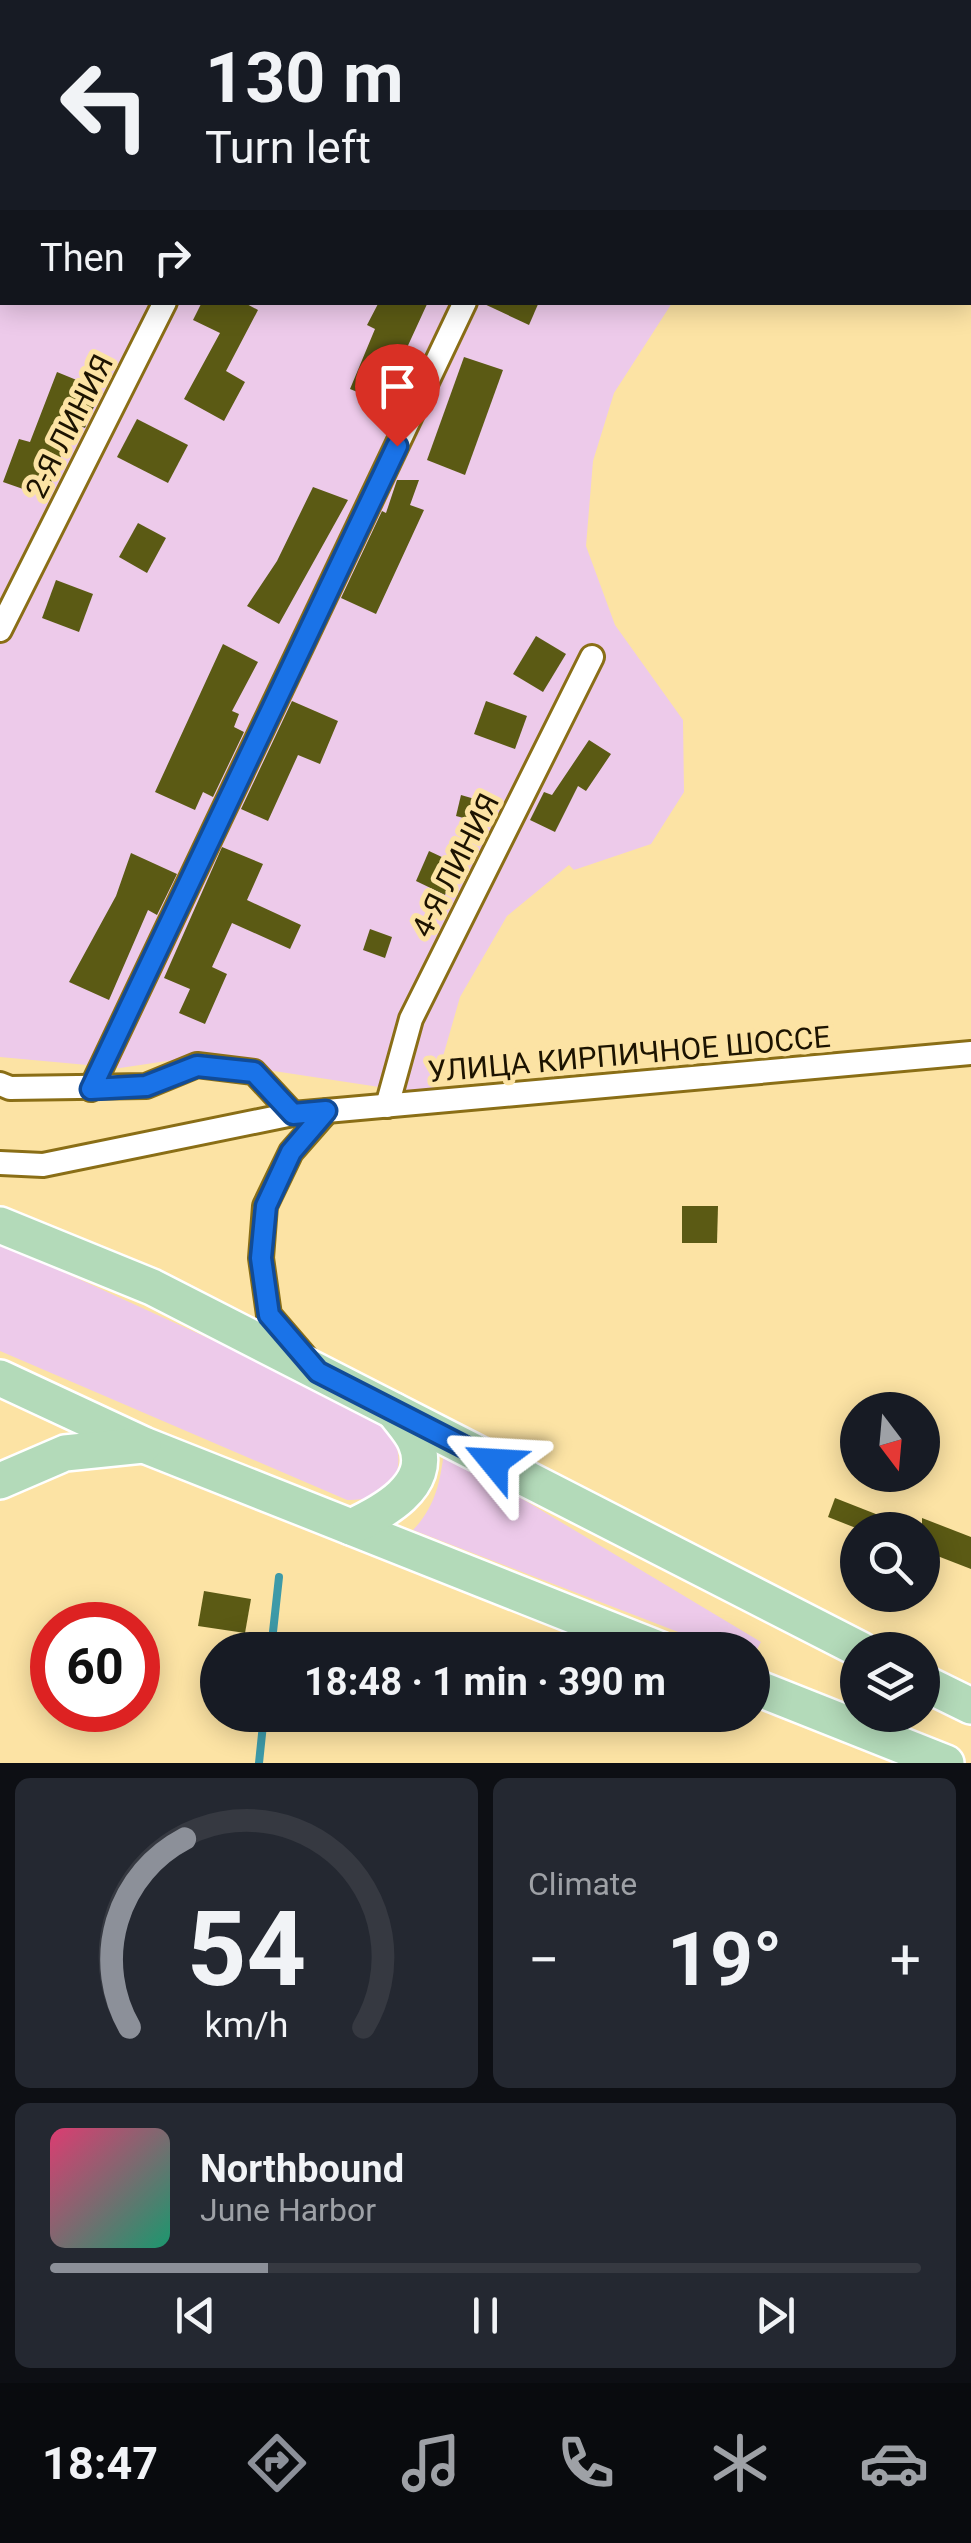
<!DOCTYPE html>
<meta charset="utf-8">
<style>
:root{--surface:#171b24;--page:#242831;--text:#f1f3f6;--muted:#9ea1a6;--line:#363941;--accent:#8c9099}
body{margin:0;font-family:Roboto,sans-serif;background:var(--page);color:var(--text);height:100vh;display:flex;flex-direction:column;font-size:38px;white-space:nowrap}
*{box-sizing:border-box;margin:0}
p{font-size:32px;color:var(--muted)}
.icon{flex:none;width:55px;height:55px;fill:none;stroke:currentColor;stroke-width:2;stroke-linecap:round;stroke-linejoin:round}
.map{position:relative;height:1763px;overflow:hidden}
.details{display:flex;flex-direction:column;gap:15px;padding:15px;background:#0d0f14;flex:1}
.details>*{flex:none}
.banner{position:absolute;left:0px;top:0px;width:972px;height:305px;box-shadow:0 5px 25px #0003;background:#171b24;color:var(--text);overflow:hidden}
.needle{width:65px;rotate:164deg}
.fabs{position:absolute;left:840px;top:1392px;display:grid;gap:20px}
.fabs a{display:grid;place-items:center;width:100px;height:100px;border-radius:50%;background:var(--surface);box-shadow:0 5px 25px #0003;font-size:50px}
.speed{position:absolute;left:30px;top:1602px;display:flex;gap:20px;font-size:50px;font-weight:700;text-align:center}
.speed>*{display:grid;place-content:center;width:130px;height:130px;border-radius:50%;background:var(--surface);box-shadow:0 5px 25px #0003;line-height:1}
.speed .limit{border:15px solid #d22;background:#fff;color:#111}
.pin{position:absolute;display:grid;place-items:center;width:85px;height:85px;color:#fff;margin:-102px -42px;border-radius:50% 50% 50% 0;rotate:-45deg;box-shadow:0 0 10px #0007}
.pin .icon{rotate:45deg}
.me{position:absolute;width:110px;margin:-55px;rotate:297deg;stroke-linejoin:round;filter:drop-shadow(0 0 8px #0008)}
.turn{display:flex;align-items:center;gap:35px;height:210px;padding:0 40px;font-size:45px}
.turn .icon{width:130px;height:130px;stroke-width:2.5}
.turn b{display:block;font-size:70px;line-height:85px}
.then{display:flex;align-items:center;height:95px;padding:0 40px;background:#0003;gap:20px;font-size:38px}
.big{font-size:75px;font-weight:700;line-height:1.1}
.details .card{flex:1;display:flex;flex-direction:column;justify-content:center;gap:15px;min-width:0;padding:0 35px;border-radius:15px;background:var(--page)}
.details .dial{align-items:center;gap:0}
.dial svg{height:260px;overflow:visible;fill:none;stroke:var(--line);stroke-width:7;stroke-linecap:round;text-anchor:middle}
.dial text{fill:var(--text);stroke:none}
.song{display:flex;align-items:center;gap:30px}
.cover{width:120px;height:120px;border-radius:15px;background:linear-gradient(135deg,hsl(340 70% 55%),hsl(160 70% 35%))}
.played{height:10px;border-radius:5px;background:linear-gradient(90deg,var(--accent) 25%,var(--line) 25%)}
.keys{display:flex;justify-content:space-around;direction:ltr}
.heat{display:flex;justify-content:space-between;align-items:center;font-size:55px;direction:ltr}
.details .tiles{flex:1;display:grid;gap:15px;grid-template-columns:1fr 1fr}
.card:last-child{grid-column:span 2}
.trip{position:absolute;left:200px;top:1632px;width:570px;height:100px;border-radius:50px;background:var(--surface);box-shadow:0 5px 25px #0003;font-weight:700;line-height:100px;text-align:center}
.dock{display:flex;height:160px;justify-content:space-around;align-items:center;background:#090b0e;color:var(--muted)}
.dock .icon{width:70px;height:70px}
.dock .selected{color:var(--accent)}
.dock b{font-size:45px;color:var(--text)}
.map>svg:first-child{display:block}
.green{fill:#edcaea}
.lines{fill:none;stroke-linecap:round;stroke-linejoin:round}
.stream{stroke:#3d9aa8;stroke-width:8}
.building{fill:#5b5a14}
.minor-casing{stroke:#8a6e16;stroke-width:28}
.primary-casing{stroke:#fff;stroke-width:40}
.minor{stroke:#fff;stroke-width:22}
.primary{stroke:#b3dab9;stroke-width:35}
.route-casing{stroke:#114b97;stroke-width:25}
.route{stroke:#1a73e8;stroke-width:18}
.labels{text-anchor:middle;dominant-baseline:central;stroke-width:10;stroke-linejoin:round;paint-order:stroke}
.street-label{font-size:30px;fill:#1c1300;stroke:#fce3a4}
</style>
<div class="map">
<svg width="971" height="1763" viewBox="0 0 971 1763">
<rect width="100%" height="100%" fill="#fce3a4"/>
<!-- green -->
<g class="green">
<path d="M 0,0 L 659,0 L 2,2 L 2,302 L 672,303 L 614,393 L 593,461 L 586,546 L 615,625 L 683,720 L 684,792 L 651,844 L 574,870 L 569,865 L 507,916 L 460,997 L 432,1095 L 187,1058 L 120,1068 L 0,1057 Z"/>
<path d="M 0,1243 L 383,1418 C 411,1457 402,1501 347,1500 L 0,1351 Z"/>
<path d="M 444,1452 L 761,1642 L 753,1657 L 752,1650 L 725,1650 L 413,1530 C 435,1507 440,1483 444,1452 Z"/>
</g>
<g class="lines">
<!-- stream -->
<g class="stream">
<path d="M 271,1650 L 279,1577"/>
<path d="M 259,1763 L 264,1715"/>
</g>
</g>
<!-- building -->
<g class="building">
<path d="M 202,302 L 243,302 L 258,310 L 226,371 L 245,382 L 224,421 L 184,399 L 220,333 L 193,320 Z"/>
<path d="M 379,302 L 428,302 L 382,402 L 350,389 L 375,329 L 367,325 Z"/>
<path d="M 480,302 L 539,302 L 529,325 Z"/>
<path d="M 464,357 L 503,370 L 465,475 L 427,460 Z"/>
<path d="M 57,372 L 101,390 L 85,428 L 73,423 L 46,497 L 3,482 L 19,439 L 30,442 Z"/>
<path d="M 137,419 L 188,445 L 168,483 L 117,457 Z"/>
<path d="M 397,480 L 419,480 L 410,505 L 424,510 L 376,614 L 341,598 L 382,511 L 386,513 Z"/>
<path d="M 313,487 L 348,500 L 279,624 L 247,606 L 277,561 Z"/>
<path d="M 138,523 L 166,538 L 147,573 L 119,557 Z"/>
<path d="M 56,580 L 93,594 L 79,632 L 42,618 Z"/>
<path d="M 536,636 L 566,654 L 543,692 L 513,674 Z"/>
<path d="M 223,644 L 258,662 L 232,711 L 239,714 L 234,727 L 244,732 L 213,797 L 203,792 L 195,810 L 155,792 Z"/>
<path d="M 292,701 L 338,721 L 320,764 L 298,755 L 268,821 L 241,809 Z"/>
<path d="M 486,701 L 527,716 L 515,749 L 474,734 Z"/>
<path d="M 589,740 L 611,754 L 586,791 L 578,786 L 555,832 L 530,820 L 544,792 L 552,795 Z"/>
<path d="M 461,795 L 485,802 L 479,822 L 456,816 Z"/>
<path d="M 222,847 L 263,864 L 247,900 L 301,925 L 290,949 L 232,923 L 212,967 L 227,974 L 205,1024 L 179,1013 L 190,989 L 164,978 Z"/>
<path d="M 429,851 L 459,865 L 445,895 L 416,881 Z"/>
<path d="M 131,853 L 177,874 L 157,915 L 148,910 L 109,1000 L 69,982 L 116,896 Z"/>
<path d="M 370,929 L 392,937 L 385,958 L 363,950 Z"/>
<path d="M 682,1206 L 718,1206 L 717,1243 L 682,1243 Z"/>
<path d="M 835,1498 L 914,1529 L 914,1530 L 861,1530 L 828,1517 Z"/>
<path d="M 922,1518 L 971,1537 L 971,1569 L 922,1550 Z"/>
<path d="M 204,1591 L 251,1599 L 245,1633 L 198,1626 Z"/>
</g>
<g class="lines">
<defs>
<g id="minor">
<path d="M 317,2 L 318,0"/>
<path d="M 0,7 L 4,0"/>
<path d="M 0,630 L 165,302"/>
<path d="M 0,1084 L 10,1088 L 146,1086 L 197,1065 L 254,1072 L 293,1114"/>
<path d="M 91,1089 L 465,302"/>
<path d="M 387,1106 L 411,1019 L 592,657"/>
<path d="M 0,1163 L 43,1165 L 293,1114 L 971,1053"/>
<path d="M 306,1358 L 269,1315 L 261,1258 L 265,1206 L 291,1152 L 327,1111"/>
</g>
<g id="primary">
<path d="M 0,1225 L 152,1287 L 861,1650"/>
<path d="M 0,1378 L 144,1445 L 661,1650"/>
<path d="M 0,1481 L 65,1453 L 143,1445"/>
<path d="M 351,1527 C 381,1513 434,1486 416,1443 C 412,1432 401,1421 394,1411"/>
<path d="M 922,1682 L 971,1706"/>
<path d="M 752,1686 L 946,1763"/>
</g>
</defs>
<!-- minor casing -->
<use href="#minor" class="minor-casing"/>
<!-- primary casing -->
<use href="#primary" class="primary-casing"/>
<!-- minor -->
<use href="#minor" class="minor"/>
<!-- primary -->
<use href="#primary" class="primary"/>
</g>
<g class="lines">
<defs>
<path id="route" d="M 397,446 L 91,1089 L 146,1086 L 197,1066 L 254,1072 L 293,1114 L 326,1111 L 291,1152 L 266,1206 L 261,1258 L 269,1315 L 318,1372 L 494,1462"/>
</defs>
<!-- route casing -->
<use href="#route" class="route-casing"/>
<!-- route -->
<use href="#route" class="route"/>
</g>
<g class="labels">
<!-- street labels -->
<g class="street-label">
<text transform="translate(69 426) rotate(-63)">2-Я ЛИНИЯ</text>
<text transform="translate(455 865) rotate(-63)">4-Я ЛИНИЯ</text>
<text transform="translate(629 1054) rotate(-5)">УЛИЦА КИРПИЧНОЕ ШОССЕ</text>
</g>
</g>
</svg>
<div class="fabs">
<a><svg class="needle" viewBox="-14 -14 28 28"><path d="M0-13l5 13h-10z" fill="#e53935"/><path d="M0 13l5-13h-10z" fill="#9ea1a6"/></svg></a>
<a><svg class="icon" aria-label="search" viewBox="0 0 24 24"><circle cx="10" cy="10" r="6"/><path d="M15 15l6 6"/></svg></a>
<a><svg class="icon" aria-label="layers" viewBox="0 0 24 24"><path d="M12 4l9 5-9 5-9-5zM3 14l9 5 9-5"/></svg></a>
</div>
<div class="speed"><div class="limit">60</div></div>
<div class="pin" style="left:397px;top:446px;background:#d93025"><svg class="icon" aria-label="arrive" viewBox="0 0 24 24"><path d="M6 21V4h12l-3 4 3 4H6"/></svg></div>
<svg class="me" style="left:494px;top:1462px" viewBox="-20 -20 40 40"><path d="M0-17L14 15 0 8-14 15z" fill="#1a73e8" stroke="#fff" stroke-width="4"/></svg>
<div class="trip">18:48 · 1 min · 390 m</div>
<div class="banner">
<div class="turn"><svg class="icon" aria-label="left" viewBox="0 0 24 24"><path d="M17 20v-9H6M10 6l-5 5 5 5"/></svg><div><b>130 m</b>Turn left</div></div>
<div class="then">Then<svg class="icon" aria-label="right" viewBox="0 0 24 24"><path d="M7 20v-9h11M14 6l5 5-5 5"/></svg></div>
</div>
</div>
<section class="details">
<div class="tiles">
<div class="card dial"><svg viewBox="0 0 100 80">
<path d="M14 69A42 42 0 1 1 86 69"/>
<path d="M14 69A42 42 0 0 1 31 11" stroke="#8c9099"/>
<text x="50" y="56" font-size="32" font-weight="700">54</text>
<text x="50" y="72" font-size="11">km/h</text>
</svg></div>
<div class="card"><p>Climate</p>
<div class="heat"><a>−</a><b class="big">19°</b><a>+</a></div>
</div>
<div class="card">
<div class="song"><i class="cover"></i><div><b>Northbound</b><p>June Harbor</p></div></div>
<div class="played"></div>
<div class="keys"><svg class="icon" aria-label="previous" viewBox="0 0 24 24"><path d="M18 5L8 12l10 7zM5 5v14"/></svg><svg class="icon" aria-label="pause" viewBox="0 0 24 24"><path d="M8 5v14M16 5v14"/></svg><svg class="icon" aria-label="next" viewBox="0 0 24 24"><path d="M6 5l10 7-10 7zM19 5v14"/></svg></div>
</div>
</div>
</section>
<nav class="dock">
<b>18:47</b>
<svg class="icon selected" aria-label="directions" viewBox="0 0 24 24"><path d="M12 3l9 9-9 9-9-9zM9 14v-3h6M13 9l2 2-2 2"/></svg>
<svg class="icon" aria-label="music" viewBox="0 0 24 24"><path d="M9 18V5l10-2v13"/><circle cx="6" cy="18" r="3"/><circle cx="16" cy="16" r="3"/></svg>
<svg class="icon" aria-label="phone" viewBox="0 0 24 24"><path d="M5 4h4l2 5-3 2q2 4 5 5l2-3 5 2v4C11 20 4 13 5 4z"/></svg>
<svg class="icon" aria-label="climate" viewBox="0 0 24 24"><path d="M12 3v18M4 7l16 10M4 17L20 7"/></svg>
<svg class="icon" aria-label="car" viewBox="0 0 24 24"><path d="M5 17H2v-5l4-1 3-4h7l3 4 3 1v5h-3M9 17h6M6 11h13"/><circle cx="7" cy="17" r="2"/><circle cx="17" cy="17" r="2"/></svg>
</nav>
